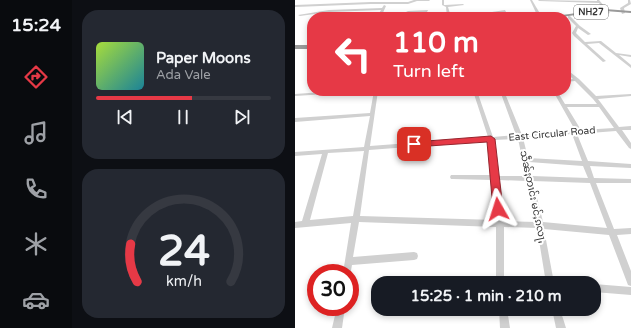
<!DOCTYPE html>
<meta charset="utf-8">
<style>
:root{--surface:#171b24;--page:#242831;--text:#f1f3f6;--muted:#9ea1a6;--line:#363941;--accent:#e63946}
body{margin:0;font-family:"Varela Round","Noto Sans Myanmar",sans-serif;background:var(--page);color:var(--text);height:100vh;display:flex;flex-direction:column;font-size:15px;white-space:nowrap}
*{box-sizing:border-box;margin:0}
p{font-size:13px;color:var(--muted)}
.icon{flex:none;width:22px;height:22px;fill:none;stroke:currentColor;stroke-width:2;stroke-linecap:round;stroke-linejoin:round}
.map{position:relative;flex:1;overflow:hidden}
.side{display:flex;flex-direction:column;gap:10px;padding:10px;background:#0d0f14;width:223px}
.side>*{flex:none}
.banner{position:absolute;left:12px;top:12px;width:264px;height:84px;border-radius:16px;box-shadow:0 2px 6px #0003;background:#e63946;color:#fff;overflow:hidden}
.speed{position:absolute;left:12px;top:264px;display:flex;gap:8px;font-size:20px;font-weight:700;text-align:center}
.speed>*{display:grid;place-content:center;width:52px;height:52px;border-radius:50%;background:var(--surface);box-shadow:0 2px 6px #0003;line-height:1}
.speed .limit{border:6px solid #d22;background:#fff;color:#111}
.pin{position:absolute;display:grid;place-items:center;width:34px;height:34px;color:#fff;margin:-17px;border-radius:8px;box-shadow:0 2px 6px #0006}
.me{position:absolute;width:44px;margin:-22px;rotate:354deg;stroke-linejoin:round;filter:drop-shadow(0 0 3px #0008)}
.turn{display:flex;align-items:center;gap:14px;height:84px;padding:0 20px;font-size:18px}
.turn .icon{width:52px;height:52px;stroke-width:2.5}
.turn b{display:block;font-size:28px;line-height:34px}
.side .tile{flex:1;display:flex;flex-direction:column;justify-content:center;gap:6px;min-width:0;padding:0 14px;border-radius:16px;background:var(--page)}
.side .dial{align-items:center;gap:0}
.dial svg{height:104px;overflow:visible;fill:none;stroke:var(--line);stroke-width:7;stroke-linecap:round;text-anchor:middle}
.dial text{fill:var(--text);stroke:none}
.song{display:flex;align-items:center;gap:12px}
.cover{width:48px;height:48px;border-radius:6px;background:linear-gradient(135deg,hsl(80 70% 55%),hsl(190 70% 35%))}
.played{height:4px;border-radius:2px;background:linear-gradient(90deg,var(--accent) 55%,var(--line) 55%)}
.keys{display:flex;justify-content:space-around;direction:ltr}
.trip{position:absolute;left:76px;top:276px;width:230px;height:40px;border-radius:16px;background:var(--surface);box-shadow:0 2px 6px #0003;font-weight:800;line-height:40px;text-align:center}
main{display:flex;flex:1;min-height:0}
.tab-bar{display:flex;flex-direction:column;width:72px;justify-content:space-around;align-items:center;background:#090b0e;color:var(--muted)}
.tab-bar .icon{width:28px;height:28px}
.tab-bar .on{color:var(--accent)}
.tab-bar b{font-size:18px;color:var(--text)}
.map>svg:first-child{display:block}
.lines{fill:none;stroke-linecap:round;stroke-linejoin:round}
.minor{fill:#d0d0d0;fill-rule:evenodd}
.highway{fill:#9a9a9a;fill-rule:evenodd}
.route{fill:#e63946;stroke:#96252e}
.labels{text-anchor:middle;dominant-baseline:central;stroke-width:4;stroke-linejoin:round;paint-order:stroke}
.shield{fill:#fff;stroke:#707070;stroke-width:1}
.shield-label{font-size:9px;font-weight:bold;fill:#333}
.street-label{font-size:10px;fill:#333;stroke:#fff}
</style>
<main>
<nav class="tab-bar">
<b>15:24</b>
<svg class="icon on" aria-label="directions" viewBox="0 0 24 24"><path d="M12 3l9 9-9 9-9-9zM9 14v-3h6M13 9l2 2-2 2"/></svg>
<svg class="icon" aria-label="music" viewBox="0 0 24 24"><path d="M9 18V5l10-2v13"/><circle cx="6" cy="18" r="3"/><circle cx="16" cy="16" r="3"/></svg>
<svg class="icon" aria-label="phone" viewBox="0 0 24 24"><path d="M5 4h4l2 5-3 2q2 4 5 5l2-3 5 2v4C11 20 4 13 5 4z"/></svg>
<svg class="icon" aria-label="climate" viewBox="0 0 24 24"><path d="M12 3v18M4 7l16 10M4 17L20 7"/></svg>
<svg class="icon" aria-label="car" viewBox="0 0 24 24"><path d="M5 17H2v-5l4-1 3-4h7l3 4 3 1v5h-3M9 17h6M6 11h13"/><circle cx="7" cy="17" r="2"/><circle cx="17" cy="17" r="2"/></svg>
</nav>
<section class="side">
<div class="tile">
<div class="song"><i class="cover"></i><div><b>Paper Moons</b><p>Ada Vale</p></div></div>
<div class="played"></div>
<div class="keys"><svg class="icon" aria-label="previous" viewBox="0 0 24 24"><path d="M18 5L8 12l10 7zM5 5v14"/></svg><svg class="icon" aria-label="pause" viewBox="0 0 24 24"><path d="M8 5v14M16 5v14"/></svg><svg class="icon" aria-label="next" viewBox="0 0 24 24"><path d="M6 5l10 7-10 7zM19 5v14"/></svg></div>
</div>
<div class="tile dial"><svg viewBox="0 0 100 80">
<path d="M14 69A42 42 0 1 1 86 69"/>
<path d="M14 69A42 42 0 0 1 9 40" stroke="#e63946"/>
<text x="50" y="56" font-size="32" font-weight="700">24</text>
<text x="50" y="72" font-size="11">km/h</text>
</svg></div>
</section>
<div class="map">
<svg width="336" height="328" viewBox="0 0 336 328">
<rect width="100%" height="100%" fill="#fff"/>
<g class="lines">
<!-- minor -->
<g class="minor">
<path d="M 119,0 L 135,0 L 134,1 L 122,1 L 113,4 L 76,4 L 0,7 L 0,5 L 76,2 L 113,2 Z"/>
<path d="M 147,0 L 149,0 L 149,5 L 150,5 L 168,4 L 169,5 L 153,7 L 156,17 L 152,17 L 151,7 L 147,5 Z"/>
<path d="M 235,0 L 237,0 L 247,17 L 243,17 Z"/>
<path d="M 243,0 L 302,1 L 302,0 L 304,0 L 315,13 L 312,14 L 304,3 L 244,1 Z"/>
<path d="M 333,0 L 335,0 L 336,4 L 329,8 L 330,13 L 327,14 L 325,8 L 333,3 Z"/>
<path d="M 89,5 L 91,6 L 86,17 L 82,17 L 86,10 L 34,12 L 5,16 L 3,15 L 34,10 L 87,8 Z"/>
<path d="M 133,10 L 132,12 L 113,13 L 111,12 L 113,11 Z"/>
<path d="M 210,10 L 211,12 L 201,13 L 204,17 L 200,17 L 197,12 Z"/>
<path d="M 273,16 L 275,16 L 285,26 L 296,34 L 293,35 L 283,28 L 281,33 L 290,42 L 306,41 L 321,53 L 336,55 L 336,57 L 324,55 L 336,65 L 336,68 L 304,43 L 292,44 L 311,61 L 308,62 L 279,36 L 277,33 L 281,26 L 273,18 Z"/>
<path d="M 271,69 L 284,79 L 301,96 L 336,94 L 336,96 L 303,99 L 324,127 L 336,126 L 336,130 L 327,130 L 336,143 L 336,149 L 334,148 L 321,131 L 282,134 L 293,161 L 336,164 L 336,168 L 295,166 L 299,178 L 336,179 L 336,183 L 301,183 L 319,229 L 336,228 L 336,234 L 322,235 L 336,271 L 336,286 L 333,285 L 314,235 L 249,229 L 259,283 L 251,283 L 242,228 L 209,227 L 209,283 L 201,283 L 201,227 L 64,222 L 58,257 L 119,252 L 122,253 L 123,256 L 122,259 L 119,260 L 57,265 L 55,276 L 55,273 L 48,273 L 56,223 L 0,228 L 0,222 L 7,221 L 27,154 L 0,156 L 0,152 L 69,147 L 75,116 L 0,122 L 0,118 L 75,113 L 79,91 L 83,91 L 75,146 L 193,137 L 178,91 L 182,91 L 198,137 L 221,135 L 205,91 L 209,91 L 227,135 L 280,130 L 258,91 L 262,91 L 270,104 L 302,104 L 298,99 L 280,81 L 271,82 L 271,80 L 278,79 L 271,72 ZM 272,107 L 304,107 L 319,128 L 286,130 ZM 277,134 L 287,161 L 233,158 L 228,138 ZM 223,139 L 231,176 L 203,176 L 199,140 ZM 193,141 L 197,175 L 156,175 L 155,177 L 156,179 L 158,179 L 197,180 L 201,220 L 65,216 L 74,150 ZM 69,151 L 58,216 L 15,220 L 33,153 ZM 234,162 L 288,166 L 293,178 L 237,176 ZM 204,180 L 232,181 L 241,222 L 208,221 ZM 238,181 L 295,183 L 312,228 L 248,222 Z"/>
<path d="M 41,91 L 65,91 L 63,92 L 0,96 L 0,94 Z"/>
<path d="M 299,284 L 336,287 L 336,295 L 299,292 Z"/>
<path d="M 42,307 L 50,307 L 47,328 L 37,328 Z"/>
<path d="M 204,309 L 212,309 L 215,328 L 205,328 Z"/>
<path d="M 257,309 L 265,309 L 271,328 L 261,328 Z"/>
</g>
<!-- highway -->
<g class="highway">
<path d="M 310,9 L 336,11 L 336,13 L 310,11 L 266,17 L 253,17 Z"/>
<rect x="0" y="45" width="17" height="4"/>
</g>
</g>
<!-- route -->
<path class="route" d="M 196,136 L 200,139 L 208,209 L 207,212 L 203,213 L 200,212 L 198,209 L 192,142 L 119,147 L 115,144 L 119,142 Z"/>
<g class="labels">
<!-- shield labels -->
<rect class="shield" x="279" y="5" width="34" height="14" rx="3"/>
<g class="shield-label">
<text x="296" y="12">NH27</text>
</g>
<!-- street labels -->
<g class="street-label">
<text transform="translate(257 134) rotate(-5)">East Circular Road</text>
<text transform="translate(238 197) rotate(78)">သဵၼ်ႈတၢင်း မင်ႇၵလႃႇ</text>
</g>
</g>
</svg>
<div class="speed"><div class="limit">30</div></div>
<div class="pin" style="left:119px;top:144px;background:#d93025"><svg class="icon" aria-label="arrive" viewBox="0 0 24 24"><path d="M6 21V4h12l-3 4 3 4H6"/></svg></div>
<svg class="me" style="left:203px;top:209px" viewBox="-20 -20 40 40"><path d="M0-17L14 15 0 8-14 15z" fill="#e63946" stroke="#fff" stroke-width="4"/></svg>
<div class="trip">15:25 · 1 min · 210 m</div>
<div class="banner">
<div class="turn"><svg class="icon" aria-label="left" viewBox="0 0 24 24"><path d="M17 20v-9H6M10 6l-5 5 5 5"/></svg><div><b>110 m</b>Turn left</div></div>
</div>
</div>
</main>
